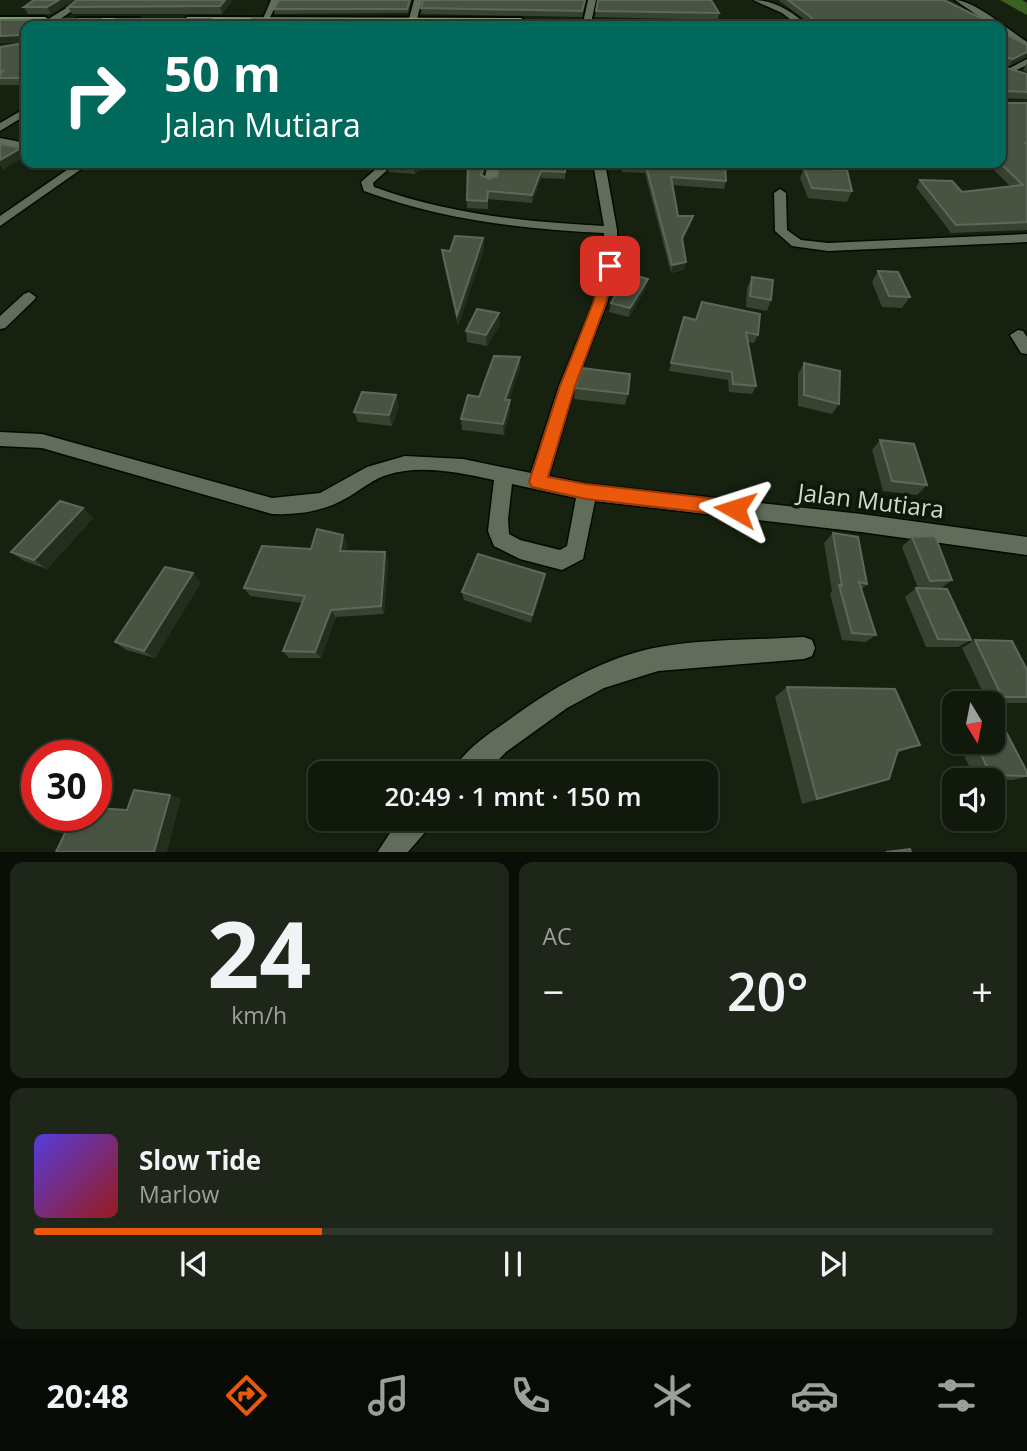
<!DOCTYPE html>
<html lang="id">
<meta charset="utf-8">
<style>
:root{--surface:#11190c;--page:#1e261a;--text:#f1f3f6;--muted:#9ca09d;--line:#30382d;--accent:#ea580c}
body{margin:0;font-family:"Open Sans",sans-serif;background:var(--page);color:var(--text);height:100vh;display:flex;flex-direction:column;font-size:26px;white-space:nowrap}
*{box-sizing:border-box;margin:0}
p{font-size:23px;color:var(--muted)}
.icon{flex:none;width:38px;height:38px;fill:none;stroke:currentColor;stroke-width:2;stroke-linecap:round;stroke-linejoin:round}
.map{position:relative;height:852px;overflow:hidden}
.sheet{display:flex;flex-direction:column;gap:10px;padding:10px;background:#090e07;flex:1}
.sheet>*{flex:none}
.guide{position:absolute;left:21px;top:21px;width:985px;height:147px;border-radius:14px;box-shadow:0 2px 5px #0004,0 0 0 2px var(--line);background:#00695c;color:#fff;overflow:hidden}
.needle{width:46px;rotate:170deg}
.controls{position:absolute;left:942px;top:691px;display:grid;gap:14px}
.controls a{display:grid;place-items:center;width:63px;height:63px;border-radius:14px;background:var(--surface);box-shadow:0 2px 5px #0004,0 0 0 2px var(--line);font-size:35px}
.speed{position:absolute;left:21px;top:740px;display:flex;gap:14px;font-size:35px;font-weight:700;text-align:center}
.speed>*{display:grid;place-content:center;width:91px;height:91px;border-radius:50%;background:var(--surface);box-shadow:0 2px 5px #0004,0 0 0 2px var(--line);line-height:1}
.speed .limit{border:10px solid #d22;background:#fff;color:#111}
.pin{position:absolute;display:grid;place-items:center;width:60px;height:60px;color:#fff;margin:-30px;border-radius:14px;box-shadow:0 4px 10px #0006}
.me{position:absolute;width:77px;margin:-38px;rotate:276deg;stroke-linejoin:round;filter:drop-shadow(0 0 5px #0008)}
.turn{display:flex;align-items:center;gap:24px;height:147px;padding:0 28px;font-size:32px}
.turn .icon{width:91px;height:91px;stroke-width:2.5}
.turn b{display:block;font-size:49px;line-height:60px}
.big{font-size:52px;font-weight:600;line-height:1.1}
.sheet .tile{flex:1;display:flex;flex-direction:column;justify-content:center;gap:10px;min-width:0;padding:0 24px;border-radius:14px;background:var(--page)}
.sheet .dial{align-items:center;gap:0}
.dial b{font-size:91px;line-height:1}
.song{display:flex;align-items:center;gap:21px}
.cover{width:84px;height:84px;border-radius:10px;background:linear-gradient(135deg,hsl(250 70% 55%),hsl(0 70% 35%))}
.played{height:7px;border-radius:4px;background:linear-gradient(90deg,var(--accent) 30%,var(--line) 30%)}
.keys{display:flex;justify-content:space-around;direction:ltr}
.heat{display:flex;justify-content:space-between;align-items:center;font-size:38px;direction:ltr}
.sheet .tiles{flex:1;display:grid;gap:10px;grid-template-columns:1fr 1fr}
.tile:last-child{grid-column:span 2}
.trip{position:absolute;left:308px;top:761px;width:410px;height:70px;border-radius:14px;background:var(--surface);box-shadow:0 2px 5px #0004,0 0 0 2px var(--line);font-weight:600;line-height:70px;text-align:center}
.tabs{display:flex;height:112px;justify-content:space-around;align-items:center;background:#070a05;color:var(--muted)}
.tabs .icon{width:49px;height:49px}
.tabs .current{color:var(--accent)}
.tabs b{font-size:32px;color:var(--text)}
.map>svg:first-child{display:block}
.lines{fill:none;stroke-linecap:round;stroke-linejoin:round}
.river{fill:#3c6022;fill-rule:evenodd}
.minor-casing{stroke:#030a01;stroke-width:3}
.trunk-casing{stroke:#030a01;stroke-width:4}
.minor{fill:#616d5a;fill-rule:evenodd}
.trunk{fill:#7ca164;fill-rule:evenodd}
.wall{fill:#384231}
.shaded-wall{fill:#242e1d}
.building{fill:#485342;stroke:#5e6858;stroke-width:2}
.route{fill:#ea580c;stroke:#983908;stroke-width:2}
.labels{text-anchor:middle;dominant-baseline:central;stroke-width:7;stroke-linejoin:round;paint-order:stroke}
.street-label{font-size:24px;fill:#d2d9ce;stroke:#0e1708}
</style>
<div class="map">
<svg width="1027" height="853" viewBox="0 0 1027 853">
<rect width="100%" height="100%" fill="#172110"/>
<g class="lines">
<!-- river -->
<path class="river" d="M 1000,0 L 1022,0 L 1027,3 L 1027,15 Z"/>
<defs>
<g id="minor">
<path d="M 79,0 L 88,0 L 56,22 L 50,22 L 50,18 Z"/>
<path d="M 271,0 L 279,0 L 268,21 L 262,21 Z"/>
<path d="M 414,0 L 422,0 L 417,19 L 413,21 L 409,19 Z"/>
<path d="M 588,0 L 596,0 L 591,23 L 587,25 L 583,23 Z"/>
<path d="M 753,0 C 775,0 793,12 808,26 L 799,26 L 782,13 Z"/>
<path d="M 955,0 C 974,0 1010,31 1027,42 L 1027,48 L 1001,32 L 1001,26 L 993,26 Z"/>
<path d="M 1027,59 L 1027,65 L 1008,74 L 1004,71 Z"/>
<path d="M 26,108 L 26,115 L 0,131 L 0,123 Z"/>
<path d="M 0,138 L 26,143 L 26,149 L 0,144 Z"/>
<path d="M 77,163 L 90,163 L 0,226 L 0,216 Z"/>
<path d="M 383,163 L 395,163 L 373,183 L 374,187 C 448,214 525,222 604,226 L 593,163 L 605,163 L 617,230 L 617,266 L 607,303 L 575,386 L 549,476 L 587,484 L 861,514 L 1027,537 L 1027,555 L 861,532 L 595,501 L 583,559 L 562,570 L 520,559 L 494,546 L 488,531 L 494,480 C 460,473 421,464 387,475 C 373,479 362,489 350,496 C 326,511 300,515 272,514 L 42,448 L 0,446 L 0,432 L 42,434 L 272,498 L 320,493 L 367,467 L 405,456 L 463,459 L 531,473 L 559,386 L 593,303 L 603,266 L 604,233 C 522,229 442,220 364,191 L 361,182 ZM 512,484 L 576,498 L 567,546 L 560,550 L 520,540 L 509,534 L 508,519 Z"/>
<path d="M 488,163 L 500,163 L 496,181 L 490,184 L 484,181 Z"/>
<path d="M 780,189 L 786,193 L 787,230 L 801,240 L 828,243 L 1027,234 L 1027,242 L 828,251 L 792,246 L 775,231 L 774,193 Z"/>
<path d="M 29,292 L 36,297 L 34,300 L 5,328 L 0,329 L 0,316 L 24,294 Z"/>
<path d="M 1018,330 L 1023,331 L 1027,337 L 1027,354 L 1021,353 L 1010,335 Z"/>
<path d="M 804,637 L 812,640 L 815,648 L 812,656 L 804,659 L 658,671 L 604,688 L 567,708 L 506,752 L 484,774 L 452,774 C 461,752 487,735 506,722 C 551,689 603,657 659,647 C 706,639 756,640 804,637 Z"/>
<path d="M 399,819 L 432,819 L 428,829 L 407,853 L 377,853 Z"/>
</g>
<g id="trunk">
<path d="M 0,17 L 45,17 L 49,20 L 45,23 L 0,23 Z"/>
<path d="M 187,17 L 521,18 L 525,21 L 521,24 L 184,22 Z"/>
<path d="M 78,18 L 139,18 L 143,21 L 139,24 L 75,23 Z"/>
<path d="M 701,22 L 760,23 L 764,26 L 698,26 Z"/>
</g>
</defs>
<!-- minor casing -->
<use href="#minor" class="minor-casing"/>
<!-- trunk casing -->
<use href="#trunk" class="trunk-casing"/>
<!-- minor -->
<use href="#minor" class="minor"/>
<!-- trunk -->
<use href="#trunk" class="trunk"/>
</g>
<!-- wall -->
<g class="wall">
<path d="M 34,0 L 75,0 L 51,14 L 28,14 L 24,7 Z"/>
<path d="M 233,0 L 222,14 L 72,14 L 68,7 Z"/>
<path d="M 411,0 L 408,13 L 275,14 L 274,9 Z"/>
<path d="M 423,0 L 586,0 L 582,17 L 421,14 L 421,8 Z"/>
<path d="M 778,0 L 944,0 L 991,23 L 990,26 L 810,26 L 810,24 L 804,19 Z"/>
<path d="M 596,11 L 719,13 L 718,20 L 595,17 Z"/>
<path d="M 101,19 L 103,22 L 111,22 L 116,19 L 211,19 L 214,25 L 213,26 L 26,26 L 26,85 L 0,85 L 0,47 L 24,43 L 24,42 L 0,43 L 0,20 Z"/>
<path d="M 1001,32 L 1027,45 L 1027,57 L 1009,66 L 1003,65 L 1003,67 L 1027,74 L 1027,99 L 1003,98 L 1003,100 L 1005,103 L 1027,103 L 1027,230 L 951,233 L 916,187 L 920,180 L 962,192 L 1011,187 L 987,163 L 1001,163 Z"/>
<path d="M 1027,63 L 1027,72 L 1023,70 Z"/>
<path d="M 339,163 L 379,163 L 371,170 L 340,165 Z"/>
<path d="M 429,163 L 415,174 L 389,172 L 387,165 Z"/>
<path d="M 487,163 L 483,176 L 489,179 L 566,163 L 565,179 L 541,178 L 532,203 L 488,199 L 488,209 L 467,208 L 467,200 Z"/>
<path d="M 622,163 L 725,163 L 726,181 L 724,189 L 672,185 L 678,216 L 691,224 L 682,241 L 686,262 L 684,270 L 671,273 L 645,173 L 622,172 Z"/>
<path d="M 804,168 L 852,191 L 847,202 L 808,198 L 800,178 Z"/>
<path d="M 483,238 L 484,249 L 458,326 L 443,261 L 442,250 L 450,251 Z"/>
<path d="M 878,271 L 910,297 L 902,308 L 882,307 L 872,282 Z"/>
<path d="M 752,277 L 771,300 L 767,311 L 746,307 L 747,288 Z"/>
<path d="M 646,288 L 629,317 L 609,312 L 611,303 Z"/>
<path d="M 684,317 L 758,335 L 754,343 L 747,342 L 756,386 L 752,394 L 729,392 L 728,380 L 669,371 Z"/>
<path d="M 500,324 L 487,346 L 467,342 L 466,331 Z"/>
<path d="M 520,357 L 520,368 L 509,400 L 510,411 L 504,435 L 462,430 L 461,419 L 479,397 Z"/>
<path d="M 804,363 L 839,404 L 832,414 L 798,406 L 798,374 Z"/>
<path d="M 575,388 L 628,394 L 625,405 L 574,399 Z"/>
<path d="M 399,406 L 392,426 L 358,422 L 354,412 Z"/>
<path d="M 880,440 L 927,485 L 917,495 L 883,491 L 872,450 Z"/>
<path d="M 93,518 L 47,569 L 24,561 L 11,552 Z"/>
<path d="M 833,533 L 867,584 L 862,589 L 876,635 L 866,642 L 842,640 L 830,594 L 832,591 L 824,543 Z"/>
<path d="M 343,535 L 347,544 L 346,552 L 388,560 L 384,614 L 336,617 L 321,658 L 289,658 L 283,651 L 302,603 L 250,596 L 244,588 L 311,549 Z"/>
<path d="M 912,537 L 952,580 L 940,589 L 971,640 L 958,647 L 926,647 L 905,597 L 916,588 L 918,588 L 902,547 Z"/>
<path d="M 545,574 L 544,583 L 531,623 L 464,600 L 462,592 Z"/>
<path d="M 201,582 L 155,658 L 126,650 L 115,642 Z"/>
<path d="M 975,640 L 1027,670 L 1027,703 L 988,703 L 962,648 Z"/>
<path d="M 787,687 L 920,745 L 897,753 L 889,779 L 802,804 L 775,697 Z"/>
<path d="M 954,706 L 954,733 L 943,710 Z"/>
<path d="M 958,742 L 992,742 L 1027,772 L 1027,777 L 1012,780 L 975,779 Z"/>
</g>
<!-- shaded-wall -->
<g class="shaded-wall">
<path d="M 59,0 L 75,0 L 51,14 L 47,7 Z"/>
<path d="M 225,0 L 233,0 L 222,14 L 220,6 Z"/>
<path d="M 211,19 L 214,25 L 213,26 L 206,26 Z"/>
<path d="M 22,35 L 26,41 L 0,43 L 0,36 Z"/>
<path d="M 1027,52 L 1027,57 L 1009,66 L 1013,59 Z"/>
<path d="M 21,148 L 26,156 L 3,170 L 0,165 L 0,160 Z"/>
<path d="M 370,163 L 379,163 L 371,170 Z"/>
<path d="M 419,163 L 429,163 L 415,174 L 414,167 Z"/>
<path d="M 485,163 L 487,163 L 482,182 L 481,175 Z"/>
<path d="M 541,171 L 541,178 L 532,203 L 532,195 Z"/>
<path d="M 693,216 L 691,224 L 680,246 L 682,238 Z"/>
<path d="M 483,238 L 484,249 L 458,326 L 457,315 Z"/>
<path d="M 686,262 L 684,270 L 671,273 L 672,265 Z"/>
<path d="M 648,279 L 646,288 L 629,317 L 630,308 Z"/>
<path d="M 499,313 L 500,324 L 487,346 L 486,335 Z"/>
<path d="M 520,357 L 520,368 L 506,410 L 505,400 Z"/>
<path d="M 396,395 L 399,406 L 392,426 L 389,415 Z"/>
<path d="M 510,400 L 510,411 L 504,435 L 503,424 Z"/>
<path d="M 83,508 L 93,518 L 47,569 L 34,560 Z"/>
<path d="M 343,535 L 347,544 L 345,560 L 340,551 Z"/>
<path d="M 385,552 L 388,560 L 384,614 L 381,606 Z"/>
<path d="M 193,573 L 201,582 L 155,658 L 144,651 Z"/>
<path d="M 545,574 L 544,583 L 531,623 L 532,615 Z"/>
<path d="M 331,610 L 336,617 L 321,658 L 315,652 Z"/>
<path d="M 889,779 L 871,785 L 802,804 L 817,799 Z"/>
<path d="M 170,795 L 181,798 L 167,852 L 154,852 Z"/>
</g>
<!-- building -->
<g class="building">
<path d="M 34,0 L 59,0 L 47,7 L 24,7 Z"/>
<path d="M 77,0 L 225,0 L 220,6 L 68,7 Z"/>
<path d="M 279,0 L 410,0 L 407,9 L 274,9 Z"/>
<path d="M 423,0 L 585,0 L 582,11 L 421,8 Z"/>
<path d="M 598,0 L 711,0 L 719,13 L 596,11 Z"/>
<path d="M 788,0 L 944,0 L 991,23 L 984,23 L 990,26 L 817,26 L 812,22 L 812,18 Z"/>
<path d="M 101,19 L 103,22 L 111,22 L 116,19 L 211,19 L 206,26 L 26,26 L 26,78 L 0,78 L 0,74 L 3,71 L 0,71 L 0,47 L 24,43 L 22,35 L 0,36 L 0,20 Z"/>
<path d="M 252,19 L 725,22 L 727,26 L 247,26 Z"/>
<path d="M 1001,32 L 1027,45 L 1027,52 L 1013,59 L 1003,57 L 1003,67 L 1027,74 L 1027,92 L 1005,91 L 1003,100 L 1005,103 L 1027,103 L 1027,143 L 1025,143 L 1027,145 L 1027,222 L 956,225 L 920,180 L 952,181 L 962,192 L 1023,185 L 1000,163 L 1001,163 Z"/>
<path d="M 0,144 L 21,148 L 0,160 Z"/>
<path d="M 390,163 L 419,163 L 414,167 L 387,165 Z"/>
<path d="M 468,163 L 485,163 L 481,175 L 489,179 L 497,176 L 500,163 L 566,163 L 565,172 L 541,171 L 532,195 L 488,191 L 487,201 L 467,200 Z"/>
<path d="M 623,163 L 725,163 L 726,181 L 671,177 L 678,216 L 693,216 L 682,238 L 686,262 L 672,265 L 646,166 L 623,165 Z"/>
<path d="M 804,168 L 847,170 L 852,191 L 812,188 Z"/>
<path d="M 455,236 L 483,238 L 457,315 L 442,250 L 450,251 Z"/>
<path d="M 878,271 L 898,272 L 910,297 L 889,296 Z"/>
<path d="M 627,273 L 648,279 L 630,308 L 611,303 Z"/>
<path d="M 752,277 L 773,280 L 771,300 L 750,296 Z"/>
<path d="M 702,302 L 760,314 L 758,335 L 746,332 L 756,386 L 733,384 L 732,372 L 671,363 L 684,317 L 696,320 Z"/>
<path d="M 477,309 L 499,313 L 486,335 L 466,331 Z"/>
<path d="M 494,356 L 520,357 L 505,400 L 510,400 L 503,424 L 461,419 L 468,395 L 479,397 Z"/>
<path d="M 804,363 L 840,371 L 839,404 L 804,395 Z"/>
<path d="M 582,368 L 630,374 L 628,394 L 575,388 Z"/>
<path d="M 362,392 L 396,395 L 389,415 L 354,412 Z"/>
<path d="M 880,440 L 914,444 L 927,485 L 892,481 Z"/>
<path d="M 60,501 L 83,508 L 34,560 L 11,552 Z"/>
<path d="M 317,529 L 343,535 L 340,551 L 385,552 L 381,606 L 331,610 L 315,652 L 283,651 L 305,596 L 244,588 L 262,546 L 311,549 Z"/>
<path d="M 833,533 L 858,537 L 867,584 L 859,582 L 876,635 L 852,633 L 839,585 L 842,586 Z"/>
<path d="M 935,536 L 952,580 L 930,581 L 912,537 Z"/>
<path d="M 478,554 L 545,574 L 532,615 L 462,592 Z"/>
<path d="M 165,567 L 193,573 L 144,651 L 115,642 Z"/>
<path d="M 916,588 L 947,589 L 971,640 L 938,639 Z"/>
<path d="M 975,640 L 1012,641 L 1027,670 L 1027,697 L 1002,697 Z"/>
<path d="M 787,687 L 895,689 L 920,745 L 898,750 L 889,779 L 817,799 Z"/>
<path d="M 992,705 L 1027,772 L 1027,776 L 991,775 L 975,742 L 992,742 Z"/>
<path d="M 134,790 L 170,795 L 154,852 L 56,852 L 73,816 L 96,816 L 96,808 L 127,810 Z"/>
<path d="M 910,849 L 911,852 L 886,852 Z"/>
</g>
<!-- route -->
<path class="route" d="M 610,262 L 616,266 L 606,303 L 575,386 L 548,477 L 586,484 L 735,501 L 742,503 L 744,509 L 742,514 L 735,516 L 586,499 L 532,487 L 529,482 L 560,386 L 593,303 L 604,266 Z"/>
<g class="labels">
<!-- street labels -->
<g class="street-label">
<text transform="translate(871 500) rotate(7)">Jalan Mutiara</text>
</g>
</g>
</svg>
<div class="controls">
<a><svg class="needle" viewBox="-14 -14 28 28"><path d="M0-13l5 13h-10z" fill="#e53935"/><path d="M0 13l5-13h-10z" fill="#9ca09d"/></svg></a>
<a><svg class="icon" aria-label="sound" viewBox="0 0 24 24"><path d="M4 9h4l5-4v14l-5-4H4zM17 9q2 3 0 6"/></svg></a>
</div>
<div class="speed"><div class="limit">30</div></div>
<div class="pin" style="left:610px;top:266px;background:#d93025"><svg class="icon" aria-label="arrive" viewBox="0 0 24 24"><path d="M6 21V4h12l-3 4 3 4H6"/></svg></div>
<svg class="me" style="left:735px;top:509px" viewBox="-20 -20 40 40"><path d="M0-17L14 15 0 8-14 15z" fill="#ea580c" stroke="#fff" stroke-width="4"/></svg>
<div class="trip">20:49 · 1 mnt · 150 m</div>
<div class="guide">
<div class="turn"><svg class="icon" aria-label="right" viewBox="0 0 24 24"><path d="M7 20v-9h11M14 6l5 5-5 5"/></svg><div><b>50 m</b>Jalan Mutiara</div></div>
</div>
</div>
<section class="sheet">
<div class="tiles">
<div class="tile dial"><b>24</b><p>km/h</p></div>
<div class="tile"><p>AC</p>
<div class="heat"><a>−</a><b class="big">20°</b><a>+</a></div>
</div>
<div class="tile">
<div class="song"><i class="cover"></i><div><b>Slow Tide</b><p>Marlow</p></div></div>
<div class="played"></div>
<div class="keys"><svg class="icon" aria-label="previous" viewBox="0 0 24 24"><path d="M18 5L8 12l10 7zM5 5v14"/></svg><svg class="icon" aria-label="pause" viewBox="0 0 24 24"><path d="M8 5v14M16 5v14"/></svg><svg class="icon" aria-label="next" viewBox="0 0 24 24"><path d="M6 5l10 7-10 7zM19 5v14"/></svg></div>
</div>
</div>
</section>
<nav class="tabs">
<b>20:48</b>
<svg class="icon current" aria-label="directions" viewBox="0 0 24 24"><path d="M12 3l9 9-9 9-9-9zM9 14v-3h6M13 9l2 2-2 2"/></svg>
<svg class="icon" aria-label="music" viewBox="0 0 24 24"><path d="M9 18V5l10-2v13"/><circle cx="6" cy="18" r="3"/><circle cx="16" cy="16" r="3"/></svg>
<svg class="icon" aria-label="phone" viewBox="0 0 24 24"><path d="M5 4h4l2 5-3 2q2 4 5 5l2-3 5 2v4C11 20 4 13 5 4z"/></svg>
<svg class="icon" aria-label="climate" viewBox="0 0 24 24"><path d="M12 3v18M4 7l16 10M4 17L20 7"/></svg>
<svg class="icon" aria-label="car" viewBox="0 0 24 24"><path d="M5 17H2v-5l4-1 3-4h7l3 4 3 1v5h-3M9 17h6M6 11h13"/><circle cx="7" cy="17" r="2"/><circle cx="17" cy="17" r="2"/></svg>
<svg class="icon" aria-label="filters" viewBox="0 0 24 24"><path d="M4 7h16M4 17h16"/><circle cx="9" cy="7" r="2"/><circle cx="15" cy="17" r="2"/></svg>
</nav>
